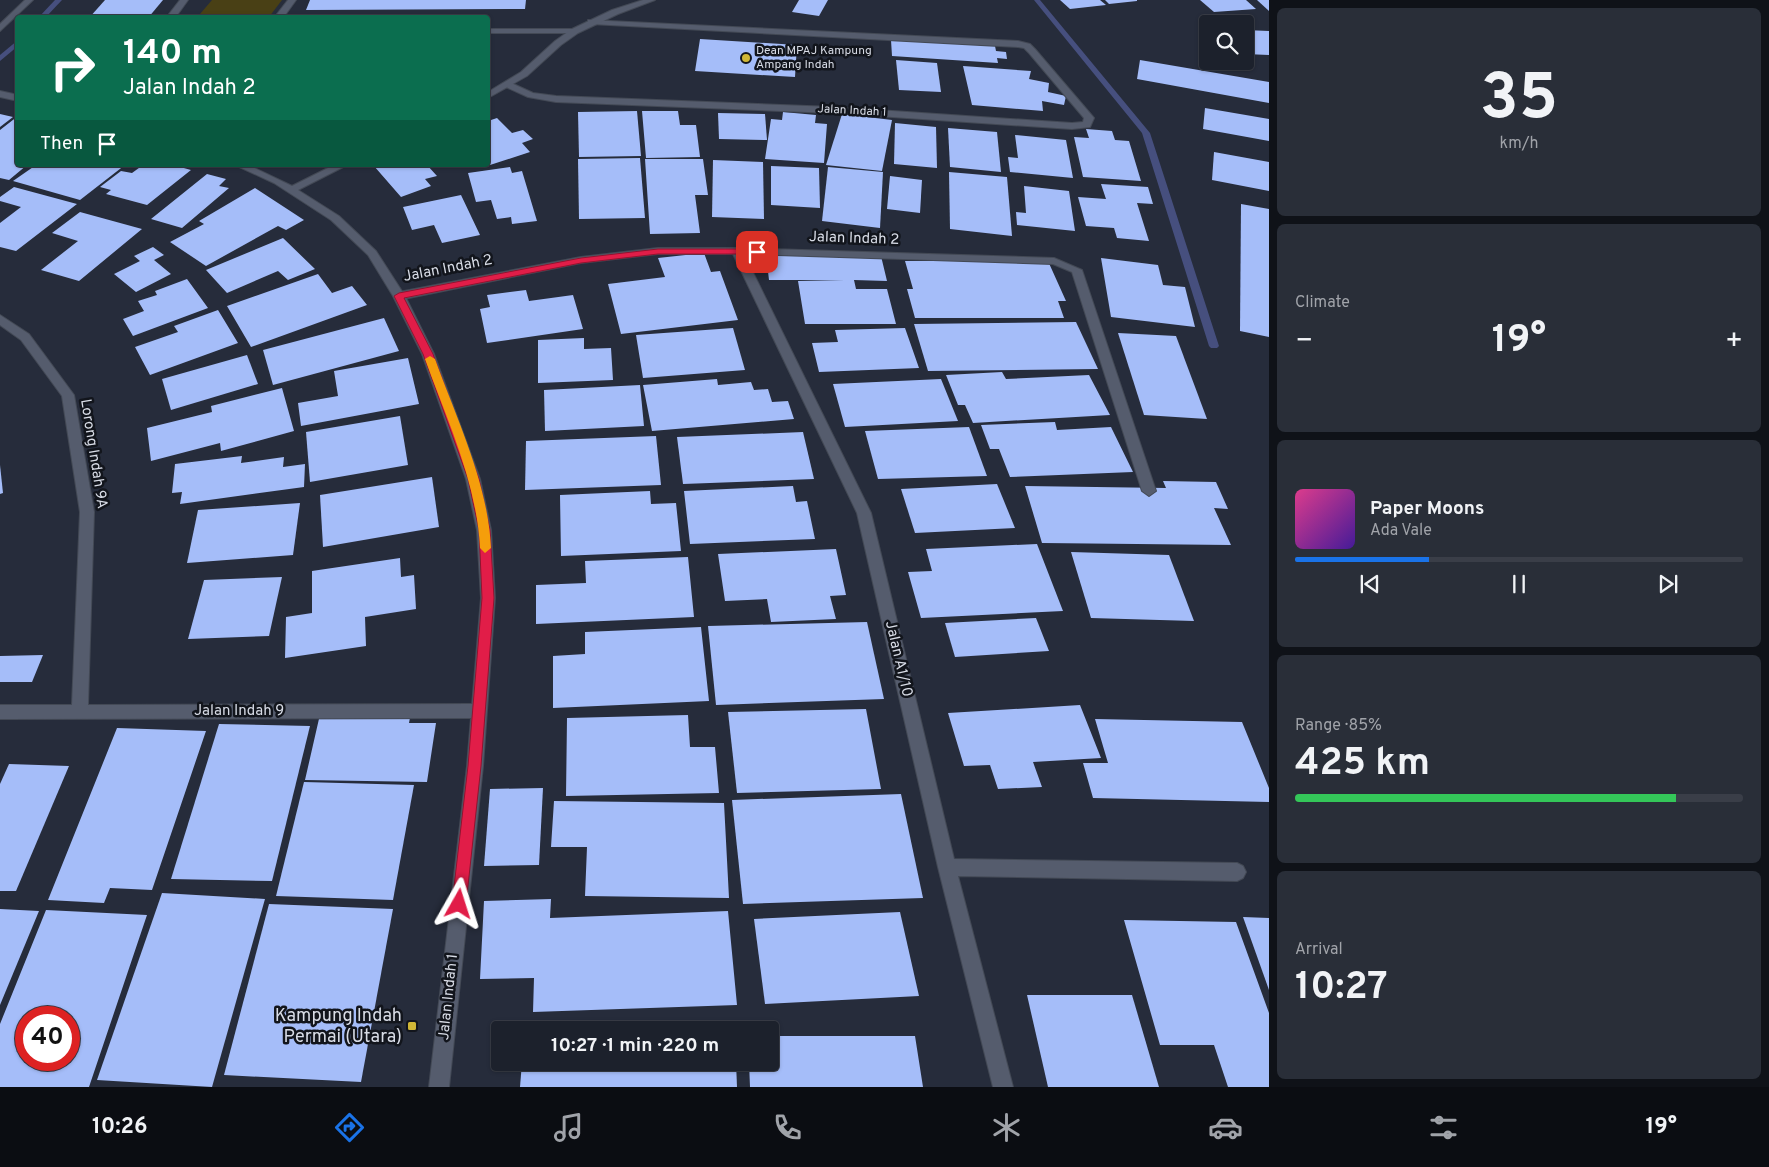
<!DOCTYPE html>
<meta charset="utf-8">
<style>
:root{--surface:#1c212c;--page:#292e38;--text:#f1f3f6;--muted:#a0a3a9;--line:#3a3e48;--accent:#1a73e8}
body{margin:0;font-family:Overpass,sans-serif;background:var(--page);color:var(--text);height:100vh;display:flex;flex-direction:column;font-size:19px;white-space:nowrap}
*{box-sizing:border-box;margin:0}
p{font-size:16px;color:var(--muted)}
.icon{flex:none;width:28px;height:28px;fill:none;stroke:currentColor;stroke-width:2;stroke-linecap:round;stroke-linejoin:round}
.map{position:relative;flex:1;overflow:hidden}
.sheet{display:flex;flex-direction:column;gap:8px;padding:8px;background:#0f1218;width:500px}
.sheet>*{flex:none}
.top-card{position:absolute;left:15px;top:15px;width:475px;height:152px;border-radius:5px;box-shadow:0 1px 4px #0004,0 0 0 1px var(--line);background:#0b6e4f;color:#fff;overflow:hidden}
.fabs{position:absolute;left:1199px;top:15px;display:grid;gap:10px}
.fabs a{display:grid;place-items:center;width:55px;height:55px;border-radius:5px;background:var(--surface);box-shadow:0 1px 4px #0004,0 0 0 1px var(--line);font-size:25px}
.speed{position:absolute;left:15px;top:1006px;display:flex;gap:10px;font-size:25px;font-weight:700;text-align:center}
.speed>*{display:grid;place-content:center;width:65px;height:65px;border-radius:50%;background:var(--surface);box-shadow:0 1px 4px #0004,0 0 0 1px var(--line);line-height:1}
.speed .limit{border:8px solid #d22;background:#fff;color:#111}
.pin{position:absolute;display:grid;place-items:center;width:42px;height:42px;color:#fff;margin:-21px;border-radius:10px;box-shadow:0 2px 8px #0006}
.me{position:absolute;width:55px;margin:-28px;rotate:6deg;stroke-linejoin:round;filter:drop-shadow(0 0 4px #0008)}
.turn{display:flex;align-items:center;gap:18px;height:105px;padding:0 25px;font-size:22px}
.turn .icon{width:65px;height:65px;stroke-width:2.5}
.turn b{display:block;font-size:35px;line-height:42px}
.then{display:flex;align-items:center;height:48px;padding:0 25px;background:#0003;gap:10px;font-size:19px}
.big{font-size:38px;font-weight:700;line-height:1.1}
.sheet .widget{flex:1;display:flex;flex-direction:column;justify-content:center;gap:8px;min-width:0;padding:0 18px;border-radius:8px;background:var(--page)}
.sheet .dial{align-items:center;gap:0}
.dial b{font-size:65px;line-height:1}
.song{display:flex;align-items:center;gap:15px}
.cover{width:60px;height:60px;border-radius:8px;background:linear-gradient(135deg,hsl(330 70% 55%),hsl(260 70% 35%))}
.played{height:5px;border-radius:2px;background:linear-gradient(90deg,var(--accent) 30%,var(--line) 30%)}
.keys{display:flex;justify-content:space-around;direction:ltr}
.heat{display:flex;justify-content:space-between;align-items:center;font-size:28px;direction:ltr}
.charge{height:8px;border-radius:4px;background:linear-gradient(90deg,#34c759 85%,var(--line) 0)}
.trip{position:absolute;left:491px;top:1021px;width:288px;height:50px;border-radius:5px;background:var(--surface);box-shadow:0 1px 4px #0004,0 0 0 1px var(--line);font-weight:700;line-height:50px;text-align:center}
.dock{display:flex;height:80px;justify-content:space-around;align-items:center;background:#0b0d12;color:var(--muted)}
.dock .icon{width:35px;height:35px}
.dock .active{color:var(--accent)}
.dock b{font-size:22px;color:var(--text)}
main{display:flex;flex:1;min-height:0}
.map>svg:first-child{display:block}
.green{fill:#494015}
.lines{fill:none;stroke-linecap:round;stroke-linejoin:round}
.stream{fill:#464f7e;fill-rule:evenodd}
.building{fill:#a5bdf9;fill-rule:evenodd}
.service-casing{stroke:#434955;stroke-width:2}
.minor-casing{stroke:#434955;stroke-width:2}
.tertiary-casing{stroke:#434955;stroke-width:2}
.service{fill:#555c6d;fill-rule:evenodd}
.minor{fill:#555c6d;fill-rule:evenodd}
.tertiary{fill:#555c6d;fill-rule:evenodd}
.route{fill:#e11d48;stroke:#92132f}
.slow{fill:#f59e0b}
.poi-dot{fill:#d0b736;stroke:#12151c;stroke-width:2}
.labels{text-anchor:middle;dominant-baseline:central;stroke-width:5;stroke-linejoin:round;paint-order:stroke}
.far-poi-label{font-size:12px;fill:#d8dce6;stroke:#12151c;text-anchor:start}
.far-street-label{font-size:12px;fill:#d8dce6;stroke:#12151c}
.street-label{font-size:15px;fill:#d8dce6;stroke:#12151c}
.near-poi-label{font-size:18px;fill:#d8dce6;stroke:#12151c;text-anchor:end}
</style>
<main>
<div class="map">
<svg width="1269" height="1087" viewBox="0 0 1269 1087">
<rect width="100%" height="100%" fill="#262c3b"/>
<!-- green -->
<path class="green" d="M 212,0 L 282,0 L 269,17 L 200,14 Z"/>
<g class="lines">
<!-- stream -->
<g class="stream">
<path d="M 55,0 L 62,0 L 45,18 L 38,18 Z"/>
<path d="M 1034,0 L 1040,0 L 1150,133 L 1219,346 L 1217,348 L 1211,348 L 1209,346 L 1142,133 Z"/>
<path d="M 18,40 L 18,46 L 0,61 L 0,55 Z"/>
</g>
</g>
<!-- building -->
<g class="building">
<path d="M 105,0 L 163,0 L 148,18 L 89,18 Z"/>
<path d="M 310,0 L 526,0 L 525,9 L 306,10 Z"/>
<path d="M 799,0 L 828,0 L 819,16 L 792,12 Z"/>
<path d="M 1060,0 L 1100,0 L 1106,5 L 1070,9 Z"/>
<path d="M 1105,0 L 1137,0 L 1137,1 L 1109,4 Z"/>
<path d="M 1200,0 L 1246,0 L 1256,9 L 1214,12 Z"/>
<path d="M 1257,0 L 1269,0 L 1269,11 Z"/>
<path d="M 1245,30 L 1269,31 L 1269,55 L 1245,54 Z"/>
<path d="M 700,39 L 797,45 L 795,77 L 695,71 Z"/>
<path d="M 891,40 L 995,46 L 996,51 L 1006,52 L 1007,59 L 997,58 L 998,63 L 892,56 Z"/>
<path d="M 896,60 L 937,63 L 941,92 L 899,90 Z"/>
<path d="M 1140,60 L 1269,82 L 1269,103 L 1137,79 Z"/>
<path d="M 963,66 L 1031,71 L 1029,79 L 1049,83 L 1048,92 L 1066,96 L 1064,105 L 1042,101 L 1043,111 L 972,105 Z"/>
<path d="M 1205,108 L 1269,119 L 1269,141 L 1203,129 Z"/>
<path d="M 637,111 L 641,156 L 579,157 L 578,112 Z"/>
<path d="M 642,111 L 678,111 L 680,125 L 696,125 L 700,157 L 646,158 Z"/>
<path d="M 783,112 L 816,115 L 815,123 L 827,124 L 824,163 L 765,159 L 771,119 L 782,120 Z"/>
<path d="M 718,113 L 765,114 L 767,140 L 719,139 Z"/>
<path d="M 0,114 L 13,117 L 0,127 Z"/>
<path d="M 842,114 L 892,120 L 882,171 L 826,165 Z"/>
<path d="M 18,116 L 18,165 L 27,165 L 9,180 L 0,178 L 0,130 Z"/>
<path d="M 497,118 L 512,133 L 523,130 L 533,139 L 522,143 L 530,152 L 490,165 L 488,162 L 488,121 Z"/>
<path d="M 895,123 L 936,127 L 937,168 L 894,164 Z"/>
<path d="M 948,128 L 997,132 L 1001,172 L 950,167 Z"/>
<path d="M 1086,129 L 1112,131 L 1115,140 L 1129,141 L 1141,181 L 1083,177 L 1074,137 L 1089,138 Z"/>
<path d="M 1015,135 L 1066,140 L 1073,178 L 1010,172 L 1008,157 L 1018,158 Z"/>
<path d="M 1214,152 L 1269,162 L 1269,191 L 1212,180 Z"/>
<path d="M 640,158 L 645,218 L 579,219 L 578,159 Z"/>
<path d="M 645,159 L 703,159 L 708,195 L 695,195 L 700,233 L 650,234 Z"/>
<path d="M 713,160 L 763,162 L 764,219 L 712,217 Z"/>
<path d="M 36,165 L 125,165 L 80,200 L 13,181 Z"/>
<path d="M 143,165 L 173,165 L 191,170 L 147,205 L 106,194 L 111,190 L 100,187 L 121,171 L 132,173 Z"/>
<path d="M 427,165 L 437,176 L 425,179 L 431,186 L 401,197 L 374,166 Z"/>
<path d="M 771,166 L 819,168 L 820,208 L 771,205 Z"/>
<path d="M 510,167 L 512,173 L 522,171 L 537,221 L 512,224 L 511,217 L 497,219 L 491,200 L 476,202 L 468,173 Z"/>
<path d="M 828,167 L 883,172 L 880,228 L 822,221 Z"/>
<path d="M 949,172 L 1007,177 L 1012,236 L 950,229 Z"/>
<path d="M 207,174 L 226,179 L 219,186 L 229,188 L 182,228 L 151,219 Z"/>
<path d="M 890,176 L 922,180 L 920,213 L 887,209 Z"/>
<path d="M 1101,184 L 1148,187 L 1153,204 L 1137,203 L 1149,241 L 1117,238 L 1114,228 L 1086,226 L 1078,197 L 1106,199 Z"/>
<path d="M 1024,186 L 1069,191 L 1075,231 L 1017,225 L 1016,212 L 1026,213 Z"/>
<path d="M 14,187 L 77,204 L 16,251 L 0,247 L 0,223 L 21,207 L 0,201 L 0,197 Z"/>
<path d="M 255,188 L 304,220 L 286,230 L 278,226 L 206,266 L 170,242 L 204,224 L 199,221 Z"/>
<path d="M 461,195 L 480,235 L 442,243 L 434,225 L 412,230 L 403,207 Z"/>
<path d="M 1241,204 L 1269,209 L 1269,337 L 1240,331 Z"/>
<path d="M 80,212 L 142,229 L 79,281 L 41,270 L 78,241 L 52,233 Z"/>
<path d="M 283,238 L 315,269 L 288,280 L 278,271 L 227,293 L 206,270 Z"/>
<path d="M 153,247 L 164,255 L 154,260 L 171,274 L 136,292 L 114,274 L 140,261 L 134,256 Z"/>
<path d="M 704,253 L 711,272 L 720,271 L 738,320 L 621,334 L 608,284 L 665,277 L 658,258 Z"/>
<path d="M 766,255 L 881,256 L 887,281 L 854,280 L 856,289 L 887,289 L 896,324 L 805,324 L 798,281 L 845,280 L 769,280 Z"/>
<path d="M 1101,258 L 1158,265 L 1163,285 L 1185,287 L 1195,327 L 1111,317 Z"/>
<path d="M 905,261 L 1048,261 L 1066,301 L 1058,301 L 1064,318 L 915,318 L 907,289 L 913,289 Z"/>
<path d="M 318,274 L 332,293 L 352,286 L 367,305 L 251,347 L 227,306 Z"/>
<path d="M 187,279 L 208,308 L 133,336 L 123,319 L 144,311 L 138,301 L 157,295 L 155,291 Z"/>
<path d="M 526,290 L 529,301 L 573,295 L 583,329 L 487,343 L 480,309 L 490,307 L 487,295 Z"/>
<path d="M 218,310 L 238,343 L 150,375 L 135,347 L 178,332 L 174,326 Z"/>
<path d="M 384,318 L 399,351 L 273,385 L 263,350 Z"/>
<path d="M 1076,322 L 1098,369 L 928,371 L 914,324 Z"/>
<path d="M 733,328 L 745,370 L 643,378 L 636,335 Z"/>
<path d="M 905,328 L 919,368 L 819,372 L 812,343 L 838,342 L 835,330 Z"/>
<path d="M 1118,333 L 1176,336 L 1207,419 L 1144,415 Z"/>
<path d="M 584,338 L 584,349 L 611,348 L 613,380 L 538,383 L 538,340 Z"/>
<path d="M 247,355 L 258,384 L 171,410 L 162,379 Z"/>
<path d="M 408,358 L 419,404 L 301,426 L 298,403 L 338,396 L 334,371 Z"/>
<path d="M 1002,372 L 1006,379 L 1089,375 L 1110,415 L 973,423 L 965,405 L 958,405 L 946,375 Z"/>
<path d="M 717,379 L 718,385 L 751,382 L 754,390 L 768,389 L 772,402 L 788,401 L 794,419 L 652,431 L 643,385 Z"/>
<path d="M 941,379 L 958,421 L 845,427 L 833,384 Z"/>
<path d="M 640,385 L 644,426 L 545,431 L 544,390 Z"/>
<path d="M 282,388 L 294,431 L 221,451 L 220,443 L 151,461 L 147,428 L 212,412 L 211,406 Z"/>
<path d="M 400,416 L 408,465 L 310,482 L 306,432 Z"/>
<path d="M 1055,422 L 1057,430 L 1111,427 L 1133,472 L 1010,477 L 999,449 L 990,449 L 981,425 Z"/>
<path d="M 969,427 L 987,476 L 878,479 L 865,431 Z"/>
<path d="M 803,432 L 814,479 L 683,484 L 677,437 Z"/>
<path d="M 656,436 L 661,485 L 525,490 L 526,441 Z"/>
<path d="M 242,456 L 241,463 L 284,457 L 283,467 L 305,464 L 304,487 L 180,504 L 182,492 L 172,493 L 175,464 Z"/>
<path d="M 0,465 L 3,493 L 0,494 Z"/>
<path d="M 432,477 L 439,527 L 323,547 L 320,495 Z"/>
<path d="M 1163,481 L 1216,482 L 1228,509 L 1214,508 L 1231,545 L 1042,543 L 1025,486 L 1166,488 Z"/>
<path d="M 997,484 L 1015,528 L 915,533 L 901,489 Z"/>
<path d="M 793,486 L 796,502 L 807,501 L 815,539 L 690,544 L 684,491 Z"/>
<path d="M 650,491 L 651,504 L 676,503 L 681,551 L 561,556 L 560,495 Z"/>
<path d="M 300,503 L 293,555 L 187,563 L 198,510 Z"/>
<path d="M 1037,544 L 1063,611 L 921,618 L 908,572 L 932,571 L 926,549 Z"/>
<path d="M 836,549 L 846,595 L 830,596 L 836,619 L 771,622 L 767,599 L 725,601 L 718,554 Z"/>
<path d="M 1071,552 L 1169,555 L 1194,621 L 1091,618 Z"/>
<path d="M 688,557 L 694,617 L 536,624 L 536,585 L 586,583 L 585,561 Z"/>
<path d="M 400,558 L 401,577 L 414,575 L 416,609 L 365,617 L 366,646 L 285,658 L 286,617 L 312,613 L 312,571 Z"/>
<path d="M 282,577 L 269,636 L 188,639 L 204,580 Z"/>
<path d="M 1036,618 L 1049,651 L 955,657 L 945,623 Z"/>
<path d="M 867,622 L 884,699 L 716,705 L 708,626 Z"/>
<path d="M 701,627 L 709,701 L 553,708 L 553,656 L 585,654 L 585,632 Z"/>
<path d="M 43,655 L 32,682 L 0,682 L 0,656 Z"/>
<path d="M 1080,705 L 1101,758 L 1033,762 L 1042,787 L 998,789 L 990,765 L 964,766 L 948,713 Z"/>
<path d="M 866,709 L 881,789 L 737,793 L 728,712 Z"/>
<path d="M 321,710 L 411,712 L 409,723 L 436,723 L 427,782 L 305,780 Z"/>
<path d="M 688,715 L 690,747 L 715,747 L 719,793 L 566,796 L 567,718 Z"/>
<path d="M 1095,719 L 1242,722 L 1269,788 L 1269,802 L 1093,798 L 1083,763 L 1108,763 Z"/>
<path d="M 219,724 L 310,726 L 272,881 L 171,879 Z"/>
<path d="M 117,728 L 206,731 L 152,890 L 110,888 L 104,903 L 48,900 Z"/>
<path d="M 9,764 L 69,766 L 16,891 L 0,891 L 0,784 Z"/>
<path d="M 304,782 L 414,785 L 393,900 L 276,896 Z"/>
<path d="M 543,788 L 539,865 L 484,866 L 490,789 Z"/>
<path d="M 901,794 L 923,898 L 743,904 L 732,800 Z"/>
<path d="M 554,801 L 724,803 L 729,898 L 585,896 L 587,847 L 551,847 Z"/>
<path d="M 162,893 L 265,899 L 212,1087 L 97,1080 Z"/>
<path d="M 551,899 L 550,918 L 728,911 L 737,1005 L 533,1012 L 534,978 L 480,979 L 484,901 Z"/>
<path d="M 269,904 L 393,909 L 361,1082 L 224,1075 Z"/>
<path d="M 0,909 L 39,911 L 0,1005 Z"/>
<path d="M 46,910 L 147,915 L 89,1087 L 0,1087 L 0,1024 ZM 26,1018 L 69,1018 L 69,1060 L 26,1060 Z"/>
<path d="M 900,912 L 919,996 L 765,1004 L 754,919 Z"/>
<path d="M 1243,917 L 1269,918 L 1269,990 Z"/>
<path d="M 1124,920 L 1236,922 L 1269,1013 L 1269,1087 L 1228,1087 L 1214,1045 L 1160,1045 Z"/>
<path d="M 1027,995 L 1132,995 L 1159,1087 L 1048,1087 Z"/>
<path d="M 525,1023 L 735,1027 L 735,1030 L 524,1030 Z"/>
<path d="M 770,1036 L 915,1036 L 923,1087 L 750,1087 L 749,1062 L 770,1062 Z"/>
<path d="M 522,1062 L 736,1062 L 737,1087 L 520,1087 Z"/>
</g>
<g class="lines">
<defs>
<path id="service" d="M 288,0 L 296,0 L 283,18 L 274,18 Z"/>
<g id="minor">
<path d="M 25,0 L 33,0 L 0,31 L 0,24 Z"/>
<path d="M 180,0 L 188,0 L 175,18 L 166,18 Z"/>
<path d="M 588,20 L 1018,41 L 1030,44 L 1035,49 L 1094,118 L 1090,127 L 1072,129 L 833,113 L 556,102 L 528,97 L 506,87 L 505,85 L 509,82 L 533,93 L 556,96 L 833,107 L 1072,123 L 1083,122 L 1084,118 L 1029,53 L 1024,48 L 1018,47 L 591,24 L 588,24 Z"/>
<path d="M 488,29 L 575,29 L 579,31 L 575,33 L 488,33 Z"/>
<path d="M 658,248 L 737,248 L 1054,258 L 1082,270 L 1156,491 L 1149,496 L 1142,491 L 1072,272 L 1053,264 L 744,254 L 871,513 L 954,859 L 1237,863 L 1243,866 L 1246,872 L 1243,878 L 1237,881 L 958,876 L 1013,1087 L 993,1087 L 938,867 L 857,513 L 733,254 L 658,254 L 581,263 L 399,300 L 393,296 L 399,292 L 581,257 Z"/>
<path d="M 0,315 L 29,334 L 74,395 L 94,512 L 88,705 L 477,704 L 482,706 L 485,711 L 482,716 L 477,718 L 0,719 L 0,705 L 72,705 L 80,512 L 62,396 L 21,340 L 0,325 Z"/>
</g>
<g id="tertiary">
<path d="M 643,0 L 655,0 L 618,14 L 578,33 L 561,45 L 527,76 L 488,98 L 488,92 L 521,72 L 555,41 L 572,29 L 612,10 Z"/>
<path d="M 0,91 L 18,95 L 18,101 L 0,97 Z"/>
<path d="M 235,165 L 248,165 L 292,186 L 334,165 L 347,165 L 298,190 L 339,216 L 376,251 L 405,296 L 434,354 L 480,479 L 491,530 L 495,598 L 483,766 L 449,1087 L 429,1087 L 467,766 L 481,598 L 477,530 L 466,479 L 422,354 L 393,296 L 368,255 L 331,220 L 274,183 Z"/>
</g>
</defs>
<!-- service casing -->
<use href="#service" class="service-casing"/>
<!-- minor casing -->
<use href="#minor" class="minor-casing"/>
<!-- tertiary casing -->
<use href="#tertiary" class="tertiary-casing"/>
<!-- service -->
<use href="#service" class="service"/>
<!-- minor -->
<use href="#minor" class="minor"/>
<!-- tertiary -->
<use href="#tertiary" class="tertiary"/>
</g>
<!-- route -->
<path class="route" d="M 658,249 L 757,249 L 761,252 L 757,254 L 658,254 L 581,263 L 404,298 L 433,354 L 479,479 L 490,530 L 494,598 L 481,766 L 466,904 L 464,910 L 459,912 L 454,910 L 452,904 L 468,766 L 482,598 L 479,530 L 468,479 L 423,354 L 394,296 L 399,293 L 581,258 Z"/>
<!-- slow -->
<path class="slow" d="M 430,356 L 435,359 C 457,420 488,483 491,548 L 485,553 L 480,548 C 477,483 447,420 425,359 Z"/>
<!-- markers -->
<g class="poi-dot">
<circle cx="746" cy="58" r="5"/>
<rect x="407" y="1021" width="10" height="10" rx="2.5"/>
</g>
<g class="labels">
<!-- far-poi labels -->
<g class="far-poi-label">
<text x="756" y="51">Dean MPAJ Kampung<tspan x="756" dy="14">Ampang Indah</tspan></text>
</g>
<!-- far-street labels -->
<g class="far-street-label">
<text transform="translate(852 111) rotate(3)">Jalan Indah 1</text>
</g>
<!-- street labels -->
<g class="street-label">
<text transform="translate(854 239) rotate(2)">Jalan Indah 2</text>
<text transform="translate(448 269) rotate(-11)">Jalan Indah 2</text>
<text transform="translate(93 454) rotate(81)">Lorong Indah 9A</text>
<text transform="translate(898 659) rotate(77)">Jalan A1/10</text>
<text x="239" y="711">Jalan Indah 9</text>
<text transform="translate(449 997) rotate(-84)">Jalan Indah 1</text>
</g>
<!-- near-poi labels -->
<g class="near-poi-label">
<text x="402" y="1016">Kampung Indah<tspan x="402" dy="21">Permai (Utara)</tspan></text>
</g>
</g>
</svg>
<div class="fabs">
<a><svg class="icon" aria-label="search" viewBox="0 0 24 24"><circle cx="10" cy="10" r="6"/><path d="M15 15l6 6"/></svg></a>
</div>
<div class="speed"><div class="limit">40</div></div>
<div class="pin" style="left:757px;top:252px;background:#d93025"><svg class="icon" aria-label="arrive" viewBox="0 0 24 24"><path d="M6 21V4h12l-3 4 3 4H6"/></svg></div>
<svg class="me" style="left:459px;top:904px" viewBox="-20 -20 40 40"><path d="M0-17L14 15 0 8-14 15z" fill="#e11d48" stroke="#fff" stroke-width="4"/></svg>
<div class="trip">10:27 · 1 min · 220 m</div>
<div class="top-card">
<div class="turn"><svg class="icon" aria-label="right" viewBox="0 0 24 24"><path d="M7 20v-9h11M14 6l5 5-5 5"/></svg><div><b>140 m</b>Jalan Indah 2</div></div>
<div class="then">Then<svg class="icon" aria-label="arrive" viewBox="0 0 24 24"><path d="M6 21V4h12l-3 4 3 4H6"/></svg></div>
</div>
</div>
<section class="sheet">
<div class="widget dial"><b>35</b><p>km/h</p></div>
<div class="widget"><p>Climate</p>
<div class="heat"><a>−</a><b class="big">19°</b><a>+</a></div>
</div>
<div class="widget">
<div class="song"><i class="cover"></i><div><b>Paper Moons</b><p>Ada Vale</p></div></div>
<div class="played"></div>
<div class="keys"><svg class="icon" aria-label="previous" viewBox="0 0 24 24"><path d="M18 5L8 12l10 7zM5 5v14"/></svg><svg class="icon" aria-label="pause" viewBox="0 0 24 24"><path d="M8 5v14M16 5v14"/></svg><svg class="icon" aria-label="next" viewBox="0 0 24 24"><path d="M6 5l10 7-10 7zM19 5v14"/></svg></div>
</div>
<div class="widget"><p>Range · 85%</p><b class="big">425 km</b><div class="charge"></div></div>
<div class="widget"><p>Arrival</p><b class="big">10:27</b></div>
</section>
</main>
<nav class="dock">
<b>10:26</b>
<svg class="icon active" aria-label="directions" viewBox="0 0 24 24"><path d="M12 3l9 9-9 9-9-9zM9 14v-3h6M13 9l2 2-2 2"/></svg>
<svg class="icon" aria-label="music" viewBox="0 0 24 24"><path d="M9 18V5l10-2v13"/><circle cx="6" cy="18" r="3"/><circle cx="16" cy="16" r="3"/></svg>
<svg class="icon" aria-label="phone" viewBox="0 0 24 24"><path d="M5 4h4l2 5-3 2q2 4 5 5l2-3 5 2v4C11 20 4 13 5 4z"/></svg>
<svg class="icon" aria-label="climate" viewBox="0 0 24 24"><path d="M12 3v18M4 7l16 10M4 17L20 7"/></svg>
<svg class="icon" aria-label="car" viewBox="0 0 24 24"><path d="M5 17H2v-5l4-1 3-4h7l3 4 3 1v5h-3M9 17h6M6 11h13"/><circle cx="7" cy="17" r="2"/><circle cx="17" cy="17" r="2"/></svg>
<svg class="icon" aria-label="filters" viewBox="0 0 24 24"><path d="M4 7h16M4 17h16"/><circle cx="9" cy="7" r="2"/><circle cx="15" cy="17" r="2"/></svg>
<b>19°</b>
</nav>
